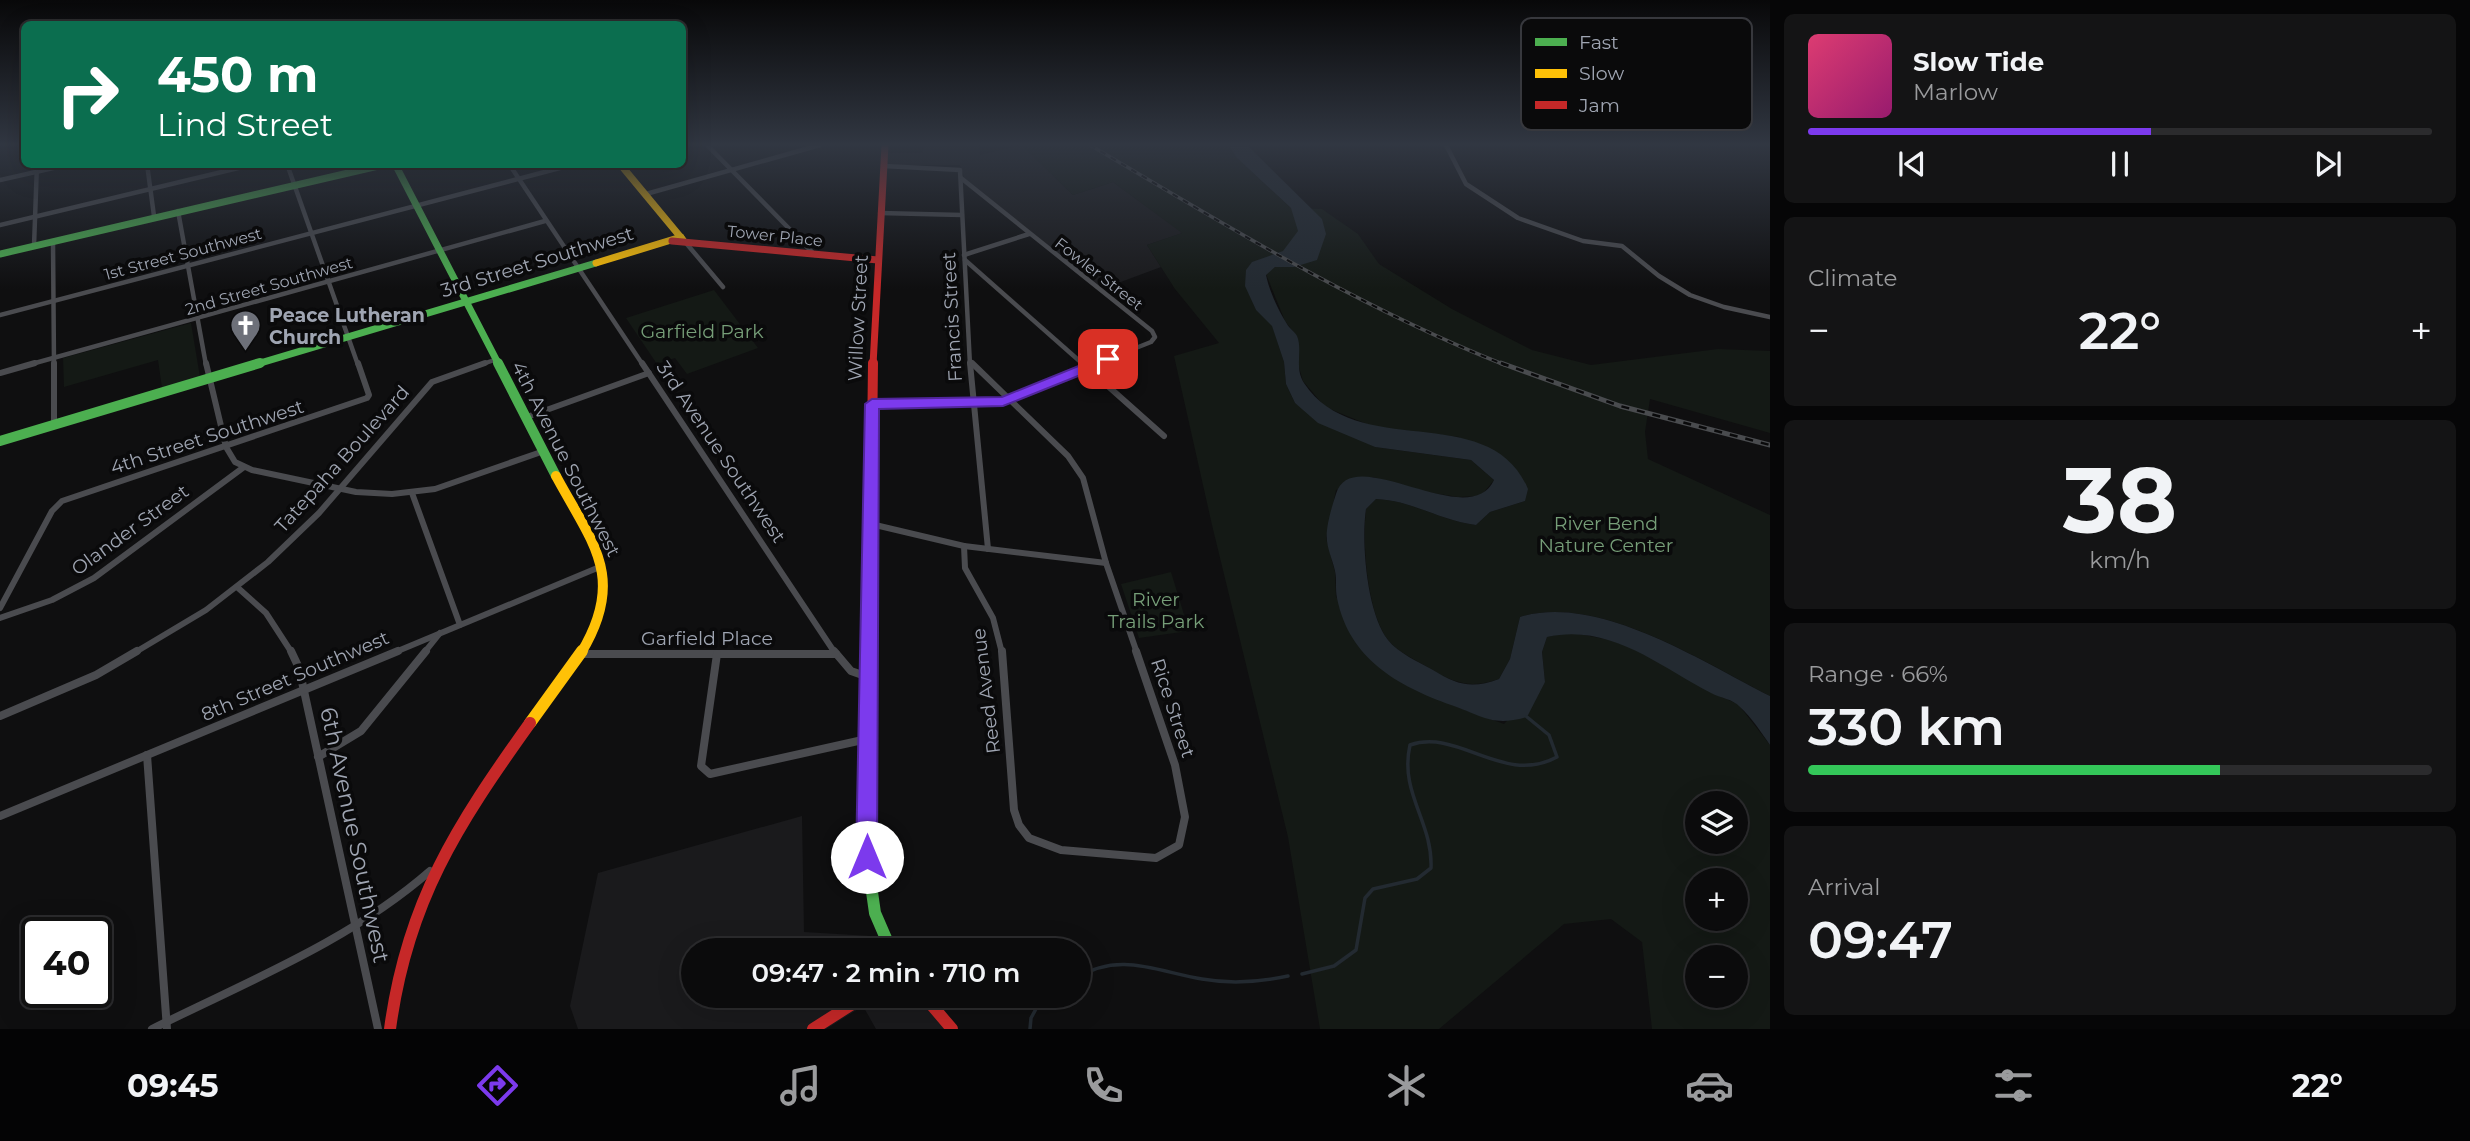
<!DOCTYPE html>
<meta charset="utf-8">
<style>
:root{--surface:#0b0b0c;--page:#141415;--text:#f1f3f6;--muted:#9a9b9d;--line:#2b2b2d;--accent:#7c3aed}
body{margin:0;font-family:Montserrat,sans-serif;background:var(--page);color:var(--text);height:100vh;display:flex;flex-direction:column;font-size:26px;white-space:nowrap}
*{box-sizing:border-box;margin:0}
p{font-size:23px;color:var(--muted)}
.icon{flex:none;width:38px;height:38px;fill:none;stroke:currentColor;stroke-width:2;stroke-linecap:round;stroke-linejoin:round}
.map{position:relative;flex:1;overflow:hidden}
.side{display:flex;flex-direction:column;gap:14px;padding:14px;background:#060607;width:700px}
.side>*{flex:none}
.hud{position:absolute;left:21px;top:21px;width:665px;height:147px;border-radius:10px;box-shadow:0 7px 28px #0002,0 0 0 2px var(--line);background:#0b6e4f;color:#fff;overflow:hidden}
.fabs{position:absolute;left:1685px;top:791px;display:grid;gap:14px}
.fabs a{display:grid;place-items:center;width:63px;height:63px;border-radius:50%;background:var(--surface);box-shadow:0 7px 28px #0002,0 0 0 2px var(--line);font-size:35px}
.speed{position:absolute;left:21px;top:917px;display:flex;gap:14px;font-size:35px;font-weight:700;text-align:center}
.speed>*{display:grid;place-content:center;width:91px;height:91px;border-radius:50%;background:var(--surface);box-shadow:0 7px 28px #0002,0 0 0 2px var(--line);line-height:1}
.speed .limit{border:4px solid #111;border-radius:10px;background:#fff;color:#111}
.pin{position:absolute;display:grid;place-items:center;width:60px;height:60px;color:#fff;margin:-30px;border-radius:14px;box-shadow:0 4px 10px #0006}
.me{position:absolute;width:77px;margin:-38px;rotate:0deg;stroke-linejoin:round;filter:drop-shadow(0 0 5px #0008)}
.turn{display:flex;align-items:center;gap:24px;height:147px;padding:0 21px;font-size:32px}
.turn .icon{width:91px;height:91px;stroke-width:2.5}
.turn b{display:block;font-size:49px;line-height:60px}
.big{font-size:52px;font-weight:600;line-height:1.1}
.side .card{flex:1;display:flex;flex-direction:column;justify-content:center;gap:10px;min-width:0;padding:0 24px;border-radius:10px;background:var(--page)}
.side .dial{align-items:center;gap:0}
.dial b{font-size:91px;line-height:1}
.song{display:flex;align-items:center;gap:21px}
.cover{width:84px;height:84px;border-radius:10px;background:linear-gradient(135deg,hsl(340 70% 55%),hsl(320 70% 35%))}
.played{height:7px;border-radius:4px;background:linear-gradient(90deg,var(--accent) 55%,var(--line) 55%)}
.keys{display:flex;justify-content:space-around;direction:ltr}
.heat{display:flex;justify-content:space-between;align-items:center;font-size:38px;direction:ltr}
.charge{height:10px;border-radius:5px;background:linear-gradient(90deg,#34c759 66%,var(--line) 0)}
.trip{position:absolute;left:681px;top:938px;width:410px;height:70px;border-radius:35px;background:var(--surface);box-shadow:0 7px 28px #0002,0 0 0 2px var(--line);font-weight:600;line-height:70px;text-align:center}
.tab-bar{display:flex;height:112px;justify-content:space-around;align-items:center;background:#040405;color:var(--muted)}
.tab-bar .icon{width:49px;height:49px}
.tab-bar .on{color:var(--accent)}
.tab-bar b{font-size:32px;color:var(--text)}
main{display:flex;flex:1;min-height:0}
.map>svg:first-child{display:block}
.built{fill:#1a1a1c}
.green{fill:#141915;fill-rule:evenodd}
.water{fill:#232a31}
.lines{fill:none;stroke-linecap:round;stroke-linejoin:round}
.stream{stroke:#232a31;stroke-width:3.5}
.street-far2{stroke:#4a4b4f;stroke-width:4.5}
.street-far1{stroke:#4a4b4f;stroke-width:6}
.street{stroke:#4a4b4f;stroke-width:8}
.fast-far2{stroke:#4caf50;stroke-width:7}
.fast-far1{stroke:#4caf50;stroke-width:10}
.fast{stroke:#4caf50;stroke-width:12}
.slow-far2{stroke:#ffc107;stroke-width:7}
.slow-far1{stroke:#ffc107;stroke-width:10}
.slow{stroke:#ffc107;stroke-width:12}
.jam-far2{stroke:#c62828;stroke-width:7}
.jam-far1{stroke:#c62828;stroke-width:10}
.jam{stroke:#c62828;stroke-width:12}
.rail-far1-casing{stroke:#494b4e;stroke-width:3.5}
.rail-casing{stroke:#494b4e;stroke-width:5}
.rail-far1{stroke:#0a0a0b;stroke-width:2;stroke-dasharray:6;stroke-linecap:butt}
.rail{stroke:#0a0a0b;stroke-width:2.5;stroke-dasharray:8;stroke-linecap:butt}
.route{fill:#7c3aed;stroke:#51269a;stroke-width:2}
.labels{text-anchor:middle;dominant-baseline:central;stroke-width:7;stroke-linejoin:round;paint-order:stroke}
.far-street-label{font-size:16px;fill:#9fa5b2;stroke:#0a0a0b}
.street-label{font-size:19px;fill:#9fa5b2;stroke:#0a0a0b}
.poi-label{font-size:19px;font-weight:bold;fill:#9fa5b2;stroke:#0a0a0b;text-anchor:start}
.park-label{font-size:19px;fill:#769e78;stroke:#0a0a0b}
.near-street-label{font-size:23px;fill:#9fa5b2;stroke:#0a0a0b}
.key{fill:#0a0a0b;stroke:#37383d;stroke-width:2}
.key-label{font-size:19px;fill:#9fa5b2}
</style>
<main>
<div class="map">
<svg width="1770" height="1029" viewBox="0 0 1770 1029">
<rect width="100%" height="100%" fill="#0f0f10"/>
<!-- built -->
<g class="built">
<path d="M 923,145 L 979,145 L 980,155 L 1022,145 L 1073,195 L 1113,182 L 1183,233 L 1147,245 L 1161,267 L 1102,289 L 964,178 L 960,165 L 887,165 L 887,153 L 923,153 Z"/>
<path d="M 802,816 L 804,932 L 871,936 L 882,950 L 693,950 L 693,996 L 918,996 L 945,1029 L 876,1029 L 863,1006 L 826,1029 L 578,1029 L 570,1006 L 598,873 Z"/>
</g>
<!-- green -->
<g class="green">
<path d="M 1022,145 L 1229,145 L 1236,157 L 1291,208 L 1322,209 L 1358,234 L 1379,264 L 1452,309 L 1532,350 L 1591,365 L 1718,349 L 1770,351 L 1770,433 L 1650,399 L 1645,432 L 1648,459 L 1770,515 L 1770,696 C 1703,662 1598,593 1520,617 L 1510,659 L 1499,679 C 1470,689 1454,683 1429,668 C 1416,660 1397,652 1388,640 C 1367,613 1362,543 1366,509 L 1376,499 C 1411,500 1441,521 1476,525 L 1490,512 L 1525,501 L 1459,437 L 1374,427 L 1325,407 L 1303,381 L 1297,361 L 1297,337 L 1285,321 L 1266,274 L 1275,267 L 1292,266 L 1271,256 L 1251,298 L 1256,310 L 1272,325 L 1284,362 L 1286,384 L 1295,403 L 1375,447 L 1471,460 L 1494,480 L 1481,496 L 1458,497 L 1426,492 L 1373,477 L 1336,490 L 1326,538 L 1335,572 L 1336,597 L 1452,705 L 1504,724 L 1545,682 L 1542,652 L 1547,637 L 1569,632 L 1610,640 L 1640,651 L 1712,693 L 1738,704 L 1770,745 L 1770,1029 L 1652,1029 L 1642,942 L 1611,919 L 1564,924 L 1439,1029 L 1320,1029 L 1288,837 L 1212,525 L 1174,356 L 1219,343 L 1175,289 L 1147,245 L 1182,233 L 1113,182 L 1073,195 ZM 1698,803 L 1736,803 L 1736,842 L 1698,842 ZM 1698,880 L 1736,880 L 1736,919 L 1698,919 ZM 1698,957 L 1736,957 L 1736,996 L 1698,996 Z"/>
<path d="M 714,290 L 758,348 L 687,374 L 675,358 L 657,364 L 626,318 Z"/>
<path d="M 191,323 L 200,377 L 162,388 L 158,360 L 64,387 L 63,358 Z"/>
<path d="M 1171,572 L 1189,631 L 1139,638 L 1121,584 Z"/>
</g>
<!-- water -->
<path class="water" d="M 1229,145 L 1247,145 L 1322,219 L 1326,234 L 1317,260 L 1294,267 L 1275,267 L 1266,275 C 1269,290 1278,310 1287,324 C 1289,328 1295,332 1297,336 C 1303,350 1294,368 1304,383 C 1357,463 1490,398 1528,489 L 1525,501 L 1490,512 L 1476,525 C 1441,521 1411,500 1376,499 L 1366,509 C 1361,542 1367,614 1388,640 C 1398,653 1419,662 1433,670 C 1457,685 1472,689 1499,679 L 1510,659 L 1520,617 C 1598,593 1702,662 1770,696 L 1770,745 C 1761,732 1752,718 1740,707 C 1733,699 1720,698 1711,693 C 1659,666 1610,623 1547,637 L 1542,652 L 1545,682 L 1527,717 C 1492,727 1483,716 1451,705 C 1398,686 1349,659 1337,598 C 1335,589 1337,580 1335,571 C 1333,561 1328,551 1327,541 C 1325,529 1332,506 1336,494 C 1352,440 1469,534 1494,480 L 1471,460 L 1375,447 L 1318,423 L 1295,403 L 1286,384 L 1284,362 L 1272,326 L 1256,310 L 1245,286 L 1246,270 L 1252,262 L 1283,251 L 1298,231 L 1291,208 L 1236,157 Z"/>
<g class="lines">
<!-- stream -->
<g class="stream">
<path d="M 1302,974 L 1334,966 L 1356,950 L 1365,898 L 1373,889 L 1417,879 L 1431,868 C 1433,822 1399,793 1410,745 C 1459,728 1503,786 1557,757 L 1549,735 L 1527,717"/>
<path d="M 1078,978 C 1118,951 1159,972 1202,979 C 1230,984 1260,982 1288,976"/>
<path d="M 1030,1029 L 1031,1018 L 1043,996"/>
</g>
<!-- street-far2 -->
<g class="street-far2">
<path d="M 707,145 L 815,255"/>
<path d="M 1446,145 L 1466,184 L 1518,218 L 1583,241 L 1622,246 L 1659,276 L 1690,295 L 1724,307 L 1770,317"/>
<path d="M 147,164 L 154,216"/>
<path d="M 287,164 L 358,365"/>
<path d="M 509,164 L 643,365"/>
<path d="M 884,166 L 960,170 L 970,365"/>
<path d="M 961,178 L 1152,331 L 1155,337 L 1151,342 L 1093,365"/>
<path d="M 0,180 L 71,164"/>
<path d="M 646,194 L 820,145"/>
<path d="M 178,211 L 206,365"/>
<path d="M 880,213 L 962,215"/>
<path d="M 0,225 L 255,164"/>
<path d="M 53,241 L 54,365"/>
<path d="M 686,243 L 723,287"/>
<path d="M 34,246 L 37,164"/>
<path d="M 964,255 L 1029,234"/>
<path d="M 965,260 L 1084,365"/>
<path d="M 0,315 L 575,164"/>
<path d="M 970,361 L 974,365"/>
<path d="M 28,365 L 545,221"/>
<path d="M 480,365 L 497,359"/>
</g>
<!-- street-far1 -->
<g class="street-far1">
<path d="M 54,363 L 54,425"/>
<path d="M 206,363 L 226,447 L 235,462 L 252,470 L 356,492 L 392,494 L 435,489 L 544,451"/>
<path d="M 642,363 L 835,653"/>
<path d="M 970,363 L 988,549"/>
<path d="M 972,363 L 1068,456 L 1083,478 L 1106,563 L 1137,653"/>
<path d="M 1082,363 L 1164,436"/>
<path d="M 0,373 L 35,363"/>
<path d="M 872,404 L 1003,401 L 1098,363"/>
<path d="M 527,417 L 649,373"/>
<path d="M 412,493 L 460,625"/>
<path d="M 871,524 L 964,546 L 965,568 L 993,618 L 1002,653"/>
<path d="M 964,546 L 1106,563"/>
<path d="M 237,587 L 266,613 L 292,653"/>
<path d="M 0,608 L 52,511 L 62,501 L 367,398 L 369,395 L 358,363"/>
<path d="M 0,618 L 52,600 L 94,578 L 244,467"/>
<path d="M 134,653 L 206,610 L 268,562 L 319,513 L 432,382 L 485,363"/>
<path d="M 393,653 L 602,566"/>
<path d="M 424,653 L 440,633"/>
</g>
<!-- street -->
<g class="street">
<path d="M 291,651 L 299,668 L 378,1029"/>
<path d="M 834,651 L 851,671 L 868,677"/>
<path d="M 1002,651 L 1014,810 L 1019,825 L 1029,838 L 1061,850 L 1156,858 L 1179,845 L 1185,817 L 1175,765 L 1136,651"/>
<path d="M 579,654 L 836,654"/>
<path d="M 717,654 L 701,766 L 710,774 L 867,739"/>
<path d="M 0,716 L 96,675 L 137,651"/>
<path d="M 147,755 L 167,1029"/>
<path d="M 318,757 L 361,731 L 426,651"/>
<path d="M 0,816 L 398,651"/>
<path d="M 152,1029 C 246,982 350,941 430,871"/>
</g>
<!-- fast-far2 -->
<g class="fast-far2">
<path d="M 395,164 L 499,365"/>
<path d="M 0,254 L 387,164"/>
<path d="M 254,365 L 596,263"/>
</g>
<!-- fast-far1 -->
<g class="fast-far1">
<path d="M 498,363 L 556,476"/>
<path d="M 0,441 L 260,363"/>
<path d="M 870,653 L 870,612"/>
</g>
<!-- fast -->
<path class="fast" d="M 870,651 L 867,857 L 875,913 L 891,950"/>
<!-- slow-far2 -->
<g class="slow-far2">
<path d="M 620,164 L 683,240"/>
<path d="M 596,263 L 681,237"/>
</g>
<!-- slow-far1 -->
<path class="slow-far1" d="M 556,476 C 592,543 627,577 581,653"/>
<!-- slow -->
<path class="slow" d="M 530,723 L 582,651"/>
<!-- jam-far2 -->
<g class="jam-far2">
<path d="M 672,241 L 878,260"/>
<path d="M 873,365 L 885,145"/>
</g>
<!-- jam-far1 -->
<path class="jam-far1" d="M 870,612 L 873,363"/>
<!-- jam -->
<g class="jam">
<path d="M 924,996 L 952,1029"/>
<path d="M 390,1029 C 407,902 457,825 530,723"/>
<path d="M 813,1029 L 865,996"/>
</g>
<defs>
<path id="rail-far1" d="M 1090,145 C 1225,225 1358,307 1505,365"/>
<path id="rail" d="M 1501,363 L 1620,406 L 1770,445"/>
</defs>
<!-- rail-far1 casing -->
<use href="#rail-far1" class="rail-far1-casing"/>
<!-- rail casing -->
<use href="#rail" class="rail-casing"/>
<!-- rail-far1 -->
<use href="#rail-far1" class="rail-far1"/>
<!-- rail -->
<use href="#rail" class="rail"/>
</g>
<!-- sky -->
<linearGradient id="sky" x2="0" y2="1"><stop stop-color="#080809"/><stop offset="0.5" stop-color="#313742"/><stop offset="1" stop-color="#313742" stop-opacity="0"/></linearGradient>
<rect width="1770" height="289" fill="url(#sky)"/>
<!-- route -->
<path class="route" d="M 1108,354 L 1113,356 L 1113,362 L 1003,406 L 879,409 L 877,857 L 874,865 L 867,868 L 859,865 L 856,857 L 865,404 L 872,399 L 1002,397 Z"/>
<!-- icons -->
<defs>
<symbol id="church-pin" viewBox="-11 -11 22 30"><path d="M0 17L-7.5 6A9.5 9.5 0 1 1 7.5 6Z" fill="#6d7079" stroke="#0a0a0b"/><path d="M-1.2-6h2.4v3.5h3.3v2.4h-3.3V6h-2.4V-.1h-3.3v-2.4h3.3Z" fill="#fff"/></symbol>
</defs>
<g fill-rule="evenodd">
<use href="#church-pin" x="228" y="308" width="35" height="47"/>
</g>
<g class="labels">
<!-- far-street labels -->
<g class="far-street-label">
<text transform="translate(775 236) rotate(6)">Tower Place</text>
<text transform="translate(183 254) rotate(-15)">1st Street Southwest</text>
<text transform="translate(1099 274) rotate(38)">Fowler Street</text>
<text transform="translate(269 286) rotate(-16)">2nd Street Southwest</text>
</g>
<!-- street labels -->
<g class="street-label">
<text transform="translate(537 262) rotate(-17)">3rd Street Southwest</text>
<text transform="translate(952 317) rotate(-93)">Francis Street</text>
<text transform="translate(858 318) rotate(-87)">Willow Street</text>
<text transform="translate(207 437) rotate(-18)">4th Street Southwest</text>
<text transform="translate(721 452) rotate(56)">3rd Avenue Southwest</text>
<text transform="translate(342 459) rotate(-48)">Tatepaha Boulevard</text>
<text transform="translate(566 459) rotate(63)">4th Avenue Southwest</text>
<text transform="translate(130 530) rotate(-36)">Olander Street</text>
<text x="707" y="638">Garfield Place</text>
<text transform="translate(295 676) rotate(-23)">8th Street Southwest</text>
<text transform="translate(986 691) rotate(-97)">Reed Avenue</text>
<text transform="translate(1173 708) rotate(72)">Rice Street</text>
</g>
<!-- poi labels -->
<g class="poi-label">
<text x="269" y="315">Peace Lutheran<tspan x="269" dy="22">Church</tspan></text>
</g>
<!-- park labels -->
<g class="park-label">
<text x="702" y="331">Garfield Park</text>
<text x="1606" y="523">River Bend<tspan x="1606" dy="22">Nature Center</tspan></text>
<text x="1156" y="599">River<tspan x="1156" dy="22">Trails Park</tspan></text>
</g>
<!-- near-street labels -->
<g class="near-street-label">
<text transform="translate(355 835) rotate(78)">6th Avenue Southwest</text>
</g>
</g>
<!-- legend -->
<rect x="1521" y="18" width="231" height="112" rx="10" class="key"/>
<rect x="1535" y="38" width="32" height="8" fill="#4caf50"/>
<rect x="1535" y="69" width="32" height="9" fill="#ffc107"/>
<rect x="1535" y="101" width="32" height="8" fill="#c62828"/>
<g class="key-label">
<text x="1579" y="49">Fast</text>
<text x="1579" y="80">Slow</text>
<text x="1579" y="112">Jam</text>
</g>
</svg>
<div class="fabs">
<a><svg class="icon" aria-label="layers" viewBox="0 0 24 24"><path d="M12 4l9 5-9 5-9-5zM3 14l9 5 9-5"/></svg></a>
<a>+</a>
<a>−</a>
</div>
<div class="speed"><div class="limit">40</div></div>
<div class="pin" style="left:1108px;top:359px;background:#d93025"><svg class="icon" aria-label="arrive" viewBox="0 0 24 24"><path d="M6 21V4h12l-3 4 3 4H6"/></svg></div>
<svg class="me" style="left:867px;top:857px" viewBox="-20 -20 40 40"><circle r="19" fill="#fff"/><path d="M0-13L10 11 0 6-10 11z" fill="#7c3aed"/></svg>
<div class="trip">09:47 · 2 min · 710 m</div>
<div class="hud">
<div class="turn"><svg class="icon" aria-label="right" viewBox="0 0 24 24"><path d="M7 20v-9h11M14 6l5 5-5 5"/></svg><div><b>450 m</b>Lind Street</div></div>
</div>
</div>
<section class="side">
<div class="card">
<div class="song"><i class="cover"></i><div><b>Slow Tide</b><p>Marlow</p></div></div>
<div class="played"></div>
<div class="keys"><svg class="icon" aria-label="previous" viewBox="0 0 24 24"><path d="M18 5L8 12l10 7zM5 5v14"/></svg><svg class="icon" aria-label="pause" viewBox="0 0 24 24"><path d="M8 5v14M16 5v14"/></svg><svg class="icon" aria-label="next" viewBox="0 0 24 24"><path d="M6 5l10 7-10 7zM19 5v14"/></svg></div>
</div>
<div class="card"><p>Climate</p>
<div class="heat"><a>−</a><b class="big">22°</b><a>+</a></div>
</div>
<div class="card dial"><b>38</b><p>km/h</p></div>
<div class="card"><p>Range · 66%</p><b class="big">330 km</b><div class="charge"></div></div>
<div class="card"><p>Arrival</p><b class="big">09:47</b></div>
</section>
</main>
<nav class="tab-bar">
<b>09:45</b>
<svg class="icon on" aria-label="directions" viewBox="0 0 24 24"><path d="M12 3l9 9-9 9-9-9zM9 14v-3h6M13 9l2 2-2 2"/></svg>
<svg class="icon" aria-label="music" viewBox="0 0 24 24"><path d="M9 18V5l10-2v13"/><circle cx="6" cy="18" r="3"/><circle cx="16" cy="16" r="3"/></svg>
<svg class="icon" aria-label="phone" viewBox="0 0 24 24"><path d="M5 4h4l2 5-3 2q2 4 5 5l2-3 5 2v4C11 20 4 13 5 4z"/></svg>
<svg class="icon" aria-label="climate" viewBox="0 0 24 24"><path d="M12 3v18M4 7l16 10M4 17L20 7"/></svg>
<svg class="icon" aria-label="car" viewBox="0 0 24 24"><path d="M5 17H2v-5l4-1 3-4h7l3 4 3 1v5h-3M9 17h6M6 11h13"/><circle cx="7" cy="17" r="2"/><circle cx="17" cy="17" r="2"/></svg>
<svg class="icon" aria-label="filters" viewBox="0 0 24 24"><path d="M4 7h16M4 17h16"/><circle cx="9" cy="7" r="2"/><circle cx="15" cy="17" r="2"/></svg>
<b>22°</b>
</nav>
